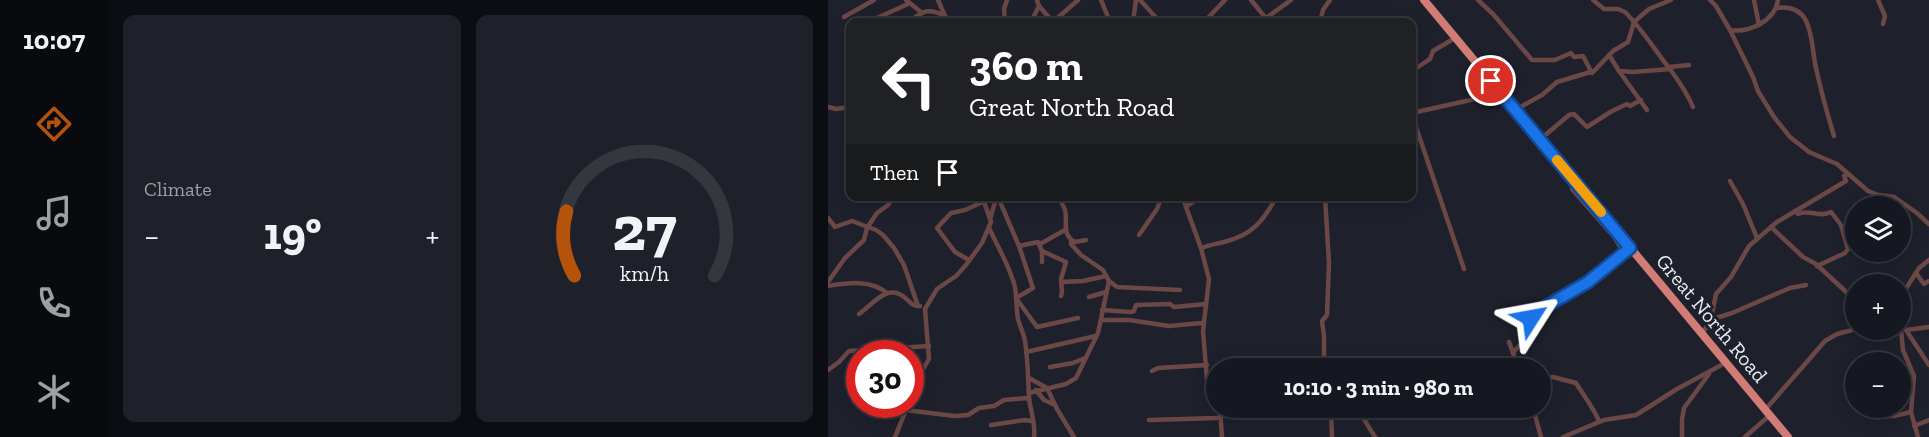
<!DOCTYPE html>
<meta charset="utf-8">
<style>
:root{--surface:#161821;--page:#1f212a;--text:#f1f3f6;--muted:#9ea0a5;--line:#35373f;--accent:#b45309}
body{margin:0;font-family:"Zilla Slab",serif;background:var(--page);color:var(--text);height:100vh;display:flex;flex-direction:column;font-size:22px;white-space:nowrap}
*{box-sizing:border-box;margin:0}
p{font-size:20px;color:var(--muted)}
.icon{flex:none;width:33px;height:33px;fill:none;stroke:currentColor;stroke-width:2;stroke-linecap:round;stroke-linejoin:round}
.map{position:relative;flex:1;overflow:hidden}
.panel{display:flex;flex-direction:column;gap:15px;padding:15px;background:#0c0d12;width:720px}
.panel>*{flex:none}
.top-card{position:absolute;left:18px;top:18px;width:570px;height:183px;border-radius:12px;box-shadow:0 3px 15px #0003,0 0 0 2px var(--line);background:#202124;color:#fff;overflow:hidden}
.fabs{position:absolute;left:1017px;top:196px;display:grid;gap:12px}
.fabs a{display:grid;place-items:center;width:66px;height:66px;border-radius:50%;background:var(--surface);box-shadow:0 3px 15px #0003,0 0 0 2px var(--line);font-size:30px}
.speed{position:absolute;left:18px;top:340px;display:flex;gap:12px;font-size:30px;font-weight:700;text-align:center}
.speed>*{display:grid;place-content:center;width:78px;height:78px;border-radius:50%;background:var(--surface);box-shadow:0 3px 15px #0003,0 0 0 2px var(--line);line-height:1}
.speed .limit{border:9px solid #d22;background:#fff;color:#111}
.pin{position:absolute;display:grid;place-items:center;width:51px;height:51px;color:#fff;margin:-26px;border:3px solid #fff;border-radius:50%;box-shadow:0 2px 6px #0007}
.me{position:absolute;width:66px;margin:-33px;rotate:56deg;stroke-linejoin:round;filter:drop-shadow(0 0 4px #0008)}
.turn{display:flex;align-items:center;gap:21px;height:126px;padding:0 24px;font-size:27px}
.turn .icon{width:78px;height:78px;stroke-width:2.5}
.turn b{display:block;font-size:42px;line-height:51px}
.then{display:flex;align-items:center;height:57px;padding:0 24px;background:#0003;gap:12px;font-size:22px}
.big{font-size:45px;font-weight:800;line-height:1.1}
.panel .widget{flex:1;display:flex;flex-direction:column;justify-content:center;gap:9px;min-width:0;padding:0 21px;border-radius:12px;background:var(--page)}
.panel .dial{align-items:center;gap:0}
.dial svg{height:156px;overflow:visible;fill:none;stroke:var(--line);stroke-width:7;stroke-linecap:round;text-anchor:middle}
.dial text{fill:var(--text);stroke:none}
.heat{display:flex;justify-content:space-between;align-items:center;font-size:33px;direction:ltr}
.panel .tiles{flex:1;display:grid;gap:15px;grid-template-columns:repeat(2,1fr)}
.trip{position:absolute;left:378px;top:358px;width:345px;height:60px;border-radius:30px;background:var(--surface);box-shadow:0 3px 15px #0003,0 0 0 2px var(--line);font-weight:800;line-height:60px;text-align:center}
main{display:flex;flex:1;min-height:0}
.menu{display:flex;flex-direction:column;width:108px;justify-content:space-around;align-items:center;background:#090a0d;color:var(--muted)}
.menu .icon{width:42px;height:42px}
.menu .on{color:var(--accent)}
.menu b{font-size:27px;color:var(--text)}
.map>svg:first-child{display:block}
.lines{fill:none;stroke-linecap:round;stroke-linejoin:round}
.minor{stroke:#6b4846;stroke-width:4.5}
.highway{stroke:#d27c77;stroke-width:8}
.route-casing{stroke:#114b97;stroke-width:15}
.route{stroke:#1a73e8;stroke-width:10}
.slow{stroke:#f59e0b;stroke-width:10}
.labels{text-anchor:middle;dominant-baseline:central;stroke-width:6;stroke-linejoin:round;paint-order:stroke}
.street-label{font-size:21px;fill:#eaecf4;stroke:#1e202c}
</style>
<main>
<nav class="menu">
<b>10:07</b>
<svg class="icon on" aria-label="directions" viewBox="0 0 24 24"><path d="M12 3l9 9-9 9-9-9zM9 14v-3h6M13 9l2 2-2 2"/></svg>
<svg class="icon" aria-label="music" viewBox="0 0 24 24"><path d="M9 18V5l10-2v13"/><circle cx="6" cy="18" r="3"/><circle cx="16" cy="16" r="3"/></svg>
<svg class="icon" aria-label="phone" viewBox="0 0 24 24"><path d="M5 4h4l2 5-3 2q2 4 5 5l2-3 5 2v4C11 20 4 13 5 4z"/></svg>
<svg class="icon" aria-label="climate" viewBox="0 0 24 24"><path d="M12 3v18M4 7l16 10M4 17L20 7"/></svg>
</nav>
<section class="panel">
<div class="tiles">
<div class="widget"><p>Climate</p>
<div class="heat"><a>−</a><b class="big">19°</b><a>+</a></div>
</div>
<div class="widget dial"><svg viewBox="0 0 100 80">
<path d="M14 69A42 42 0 1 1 86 69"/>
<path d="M14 69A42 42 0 0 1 10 36" stroke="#b45309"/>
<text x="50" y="56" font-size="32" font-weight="700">27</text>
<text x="50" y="72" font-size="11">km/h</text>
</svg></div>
</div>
</section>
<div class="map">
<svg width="1101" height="437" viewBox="0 0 1101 437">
<rect width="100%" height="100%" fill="#1e202c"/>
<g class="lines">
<!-- minor -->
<g class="minor">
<path d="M 78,0 L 93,12"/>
<path d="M 110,0 L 117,16 L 123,22"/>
<path d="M 209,0 L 211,6 L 225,22 L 250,0"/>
<path d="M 273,0 L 282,22"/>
<path d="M 312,0 L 332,22"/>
<path d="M 423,0 L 441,22"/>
<path d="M 650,0 L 665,14 L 704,60 L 727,60 L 743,53 L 746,57 L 755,56 L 764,73"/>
<path d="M 765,0 L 776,9 L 790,9 L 797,12 C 814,29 827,50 841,68"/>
<path d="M 882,0 L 888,6 L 902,30 L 925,77 L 930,91 L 946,117 L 962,137 L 981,152 L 1009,164 L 1040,191 L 1050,195 L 1066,197 L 1089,213 L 1101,224"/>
<path d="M 926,0 L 931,25"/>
<path d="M 1050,0 L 1057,16 L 1055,24"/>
<path d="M 949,8 C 987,3 982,43 988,68 C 993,91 999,113 1006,136"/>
<path d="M 16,17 L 46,0"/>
<path d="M 438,18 L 463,0"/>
<path d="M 40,22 L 80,4"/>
<path d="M 80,22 C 94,13 99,6 117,16"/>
<path d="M 177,22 L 176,9 L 179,0"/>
<path d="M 203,22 L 211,6"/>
<path d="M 305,22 L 308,0"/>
<path d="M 376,22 L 397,0"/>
<path d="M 492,22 L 495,10 L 502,0"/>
<path d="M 902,30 C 921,33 947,21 950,0"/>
<path d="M 781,55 L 791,71 L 805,72 L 842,69 C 850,80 860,95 865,107"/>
<path d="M 841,67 L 861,65"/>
<path d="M 584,71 L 602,59 L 605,51 L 627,38"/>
<path d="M 791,71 L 819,110"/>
<path d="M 0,107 L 8,109 L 22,107"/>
<path d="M 687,110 L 714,95 L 729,82 L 766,71 L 785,51 L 800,42 L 806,22 L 821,9 L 843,0"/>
<path d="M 584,113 L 674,93"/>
<path d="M 584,115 L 636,269"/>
<path d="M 715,137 L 741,115 L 746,114 L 759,127 L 784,111 L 799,104 L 802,106 L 813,100"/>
<path d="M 902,181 L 915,204 L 929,238"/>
<path d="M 744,189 L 786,237 L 796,253"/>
<path d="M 154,196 L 162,219"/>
<path d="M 231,196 C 232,202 236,206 237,210 C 240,223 233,234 247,242 L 258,240"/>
<path d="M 325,196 L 327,200 L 332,196"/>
<path d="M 354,196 L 373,248 L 381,279 L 375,331 L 379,380 L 388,397"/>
<path d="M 393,196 L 409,197"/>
<path d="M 173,204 L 191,246 L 205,288 L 188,298 L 209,327 L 250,318"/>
<path d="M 358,207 L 365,202 L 368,196"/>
<path d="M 967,211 L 970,214 C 982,209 991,218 1003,212 L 1013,225 L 1020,249 L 1017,253 L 989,266"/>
<path d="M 0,218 L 7,227 L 24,221 L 48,230 L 55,235 L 66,248 L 76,265 L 90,306"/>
<path d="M 943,227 L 975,257 L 988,264 L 1028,301"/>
<path d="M 161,228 C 170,247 182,267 187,287 C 189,298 188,309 190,319 C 192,327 196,334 197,341 C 200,360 200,378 201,397 C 202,410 208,424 206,437"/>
<path d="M 311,235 L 329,209 L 334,196"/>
<path d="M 243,241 L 243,244 L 253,255 L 275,270 L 281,281 L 289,287 L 352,290"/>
<path d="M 212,244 L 237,230"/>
<path d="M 191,246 L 210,242 L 214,251 L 214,262"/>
<path d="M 373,248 C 381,245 388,244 396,242 C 425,235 436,220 449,196"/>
<path d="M 214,251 L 238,262 L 233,279 L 234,292 L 233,296"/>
<path d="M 141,260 L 127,252 L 109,228 L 123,213 L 137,210 L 168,196"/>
<path d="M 1088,273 L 1096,284 L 1101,281"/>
<path d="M 0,282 L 17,258 L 36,240 L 39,228 L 49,213 L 60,205 L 66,196"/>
<path d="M 233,282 L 255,281 L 278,276"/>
<path d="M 0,286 C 19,283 43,279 59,293"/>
<path d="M 261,297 L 278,292"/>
<path d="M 1072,298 L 1091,268 L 1101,260"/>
<path d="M 274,310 L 303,312 L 306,311 L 308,305 L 342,304 L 346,307 L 378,304"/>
<path d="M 680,310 L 684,319 L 696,313 L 703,315 L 761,282 L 803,247"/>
<path d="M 31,314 C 44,305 59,283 76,297 C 83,302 83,306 92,306"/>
<path d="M 273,320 L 301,320 L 341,326 L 374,323"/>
<path d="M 882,320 L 904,313 L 962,288 L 978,285"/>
<path d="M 1073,330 L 1075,350 L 1086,376 L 1083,412 L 1090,437"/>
<path d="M 1078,330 L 1101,365"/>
<path d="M 1078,330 L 1101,327"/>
<path d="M 874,334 L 883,319 L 888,294 L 903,277 L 921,246 L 949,222 L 1018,181 L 1016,176 L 1020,174"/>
<path d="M 681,342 L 691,369"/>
<path d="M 198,352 L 268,336"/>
<path d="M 685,353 C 690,345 704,336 706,330 C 707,327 704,319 703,315"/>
<path d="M 222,367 L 245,363 L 257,358"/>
<path d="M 496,369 L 496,336 L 494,321 L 499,315 L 501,263 L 497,196"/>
<path d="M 0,370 L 11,362 L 21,351 L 101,346"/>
<path d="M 324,371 L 330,368 L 379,365"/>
<path d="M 201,378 L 219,388 L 229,409 L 246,437"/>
<path d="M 712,381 L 725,377 L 748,383 C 756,396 765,407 771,421"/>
<path d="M 208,390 L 216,400 L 227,405"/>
<path d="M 201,393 L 238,384 L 248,378 L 270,333 L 281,281"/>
<path d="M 82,401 L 93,373 L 101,359 L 97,309 L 109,289 L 128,276 L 138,265 L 154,243 L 163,222 L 162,219 L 169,196"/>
<path d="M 392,408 L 394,437"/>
<path d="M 503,408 L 504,437"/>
<path d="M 529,408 L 547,437"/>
<path d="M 705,408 L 713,437"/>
<path d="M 77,410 L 127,416 L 140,415 L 151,408 L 166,406 L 176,400 L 198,398 L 201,400"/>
<path d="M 937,410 L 997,341 L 1009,334 L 1028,329"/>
<path d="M 1055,416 L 1066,416 L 1083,412"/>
<path d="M 321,420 L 389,418 L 410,408"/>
<path d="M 163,425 L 197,420 L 203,421"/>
<path d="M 1086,426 L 1101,420"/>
<path d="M 67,437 L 80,405"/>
<path d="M 735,437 L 776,420 L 808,415 L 849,389 L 897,363"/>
<path d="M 854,437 L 854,419 L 856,408 L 881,374"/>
<path d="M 917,437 L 942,415"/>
</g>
<!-- highway -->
<path class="highway" d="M 596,0 L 960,437"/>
</g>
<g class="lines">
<defs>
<path id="route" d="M 663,81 L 802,248 L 760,282 L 703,315 L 703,318"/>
</defs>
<!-- route casing -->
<use href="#route" class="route-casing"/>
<!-- route -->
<use href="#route" class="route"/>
<!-- slow -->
<path class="slow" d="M 729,160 L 773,212"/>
</g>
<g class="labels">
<!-- street labels -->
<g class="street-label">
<text transform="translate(884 318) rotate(50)">Great North Road</text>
</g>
</g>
</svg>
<div class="fabs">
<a><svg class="icon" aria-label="layers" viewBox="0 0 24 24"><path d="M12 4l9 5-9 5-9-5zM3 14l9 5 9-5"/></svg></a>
<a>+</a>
<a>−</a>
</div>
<div class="speed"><div class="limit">30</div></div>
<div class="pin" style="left:663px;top:81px;background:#d93025"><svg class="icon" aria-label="arrive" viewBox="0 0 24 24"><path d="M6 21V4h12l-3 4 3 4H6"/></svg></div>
<svg class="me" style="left:703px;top:318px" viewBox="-20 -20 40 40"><path d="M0-17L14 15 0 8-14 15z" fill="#1a73e8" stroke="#fff" stroke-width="4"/></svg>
<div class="trip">10:10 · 3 min · 980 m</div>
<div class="top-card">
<div class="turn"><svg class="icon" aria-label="left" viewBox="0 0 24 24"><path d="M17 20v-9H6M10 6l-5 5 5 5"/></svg><div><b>360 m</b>Great North Road</div></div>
<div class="then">Then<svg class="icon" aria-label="arrive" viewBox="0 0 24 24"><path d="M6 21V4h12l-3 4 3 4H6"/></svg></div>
</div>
</div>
</main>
